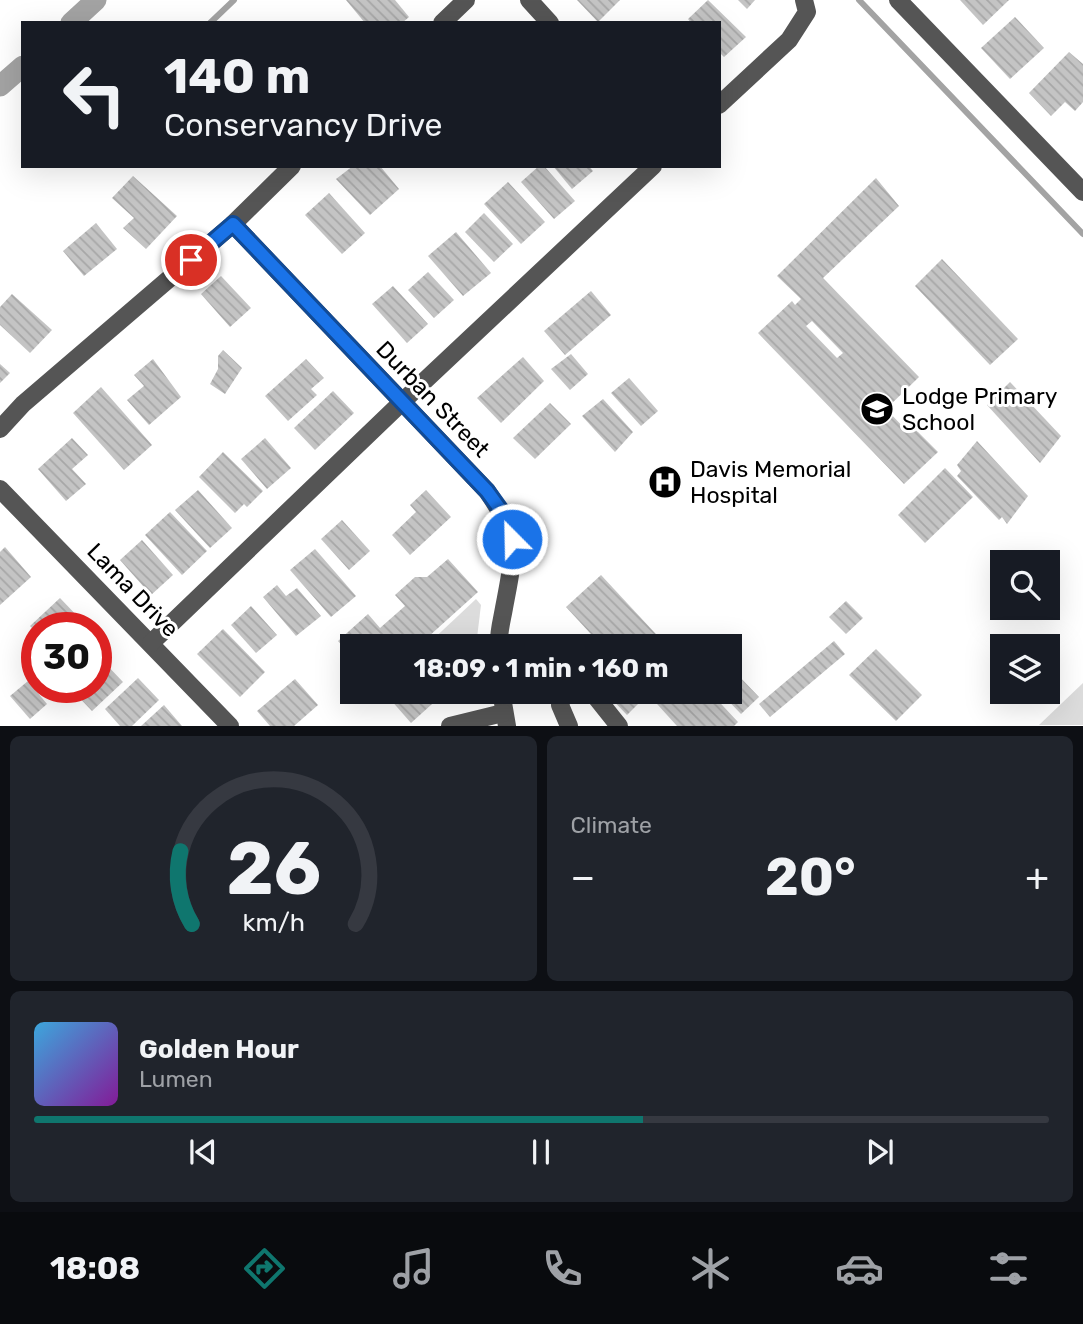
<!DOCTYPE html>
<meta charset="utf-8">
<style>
:root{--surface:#171b24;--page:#20242c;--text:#f1f3f6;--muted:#9ea1a6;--line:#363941;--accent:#0f766e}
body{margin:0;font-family:Rubik,sans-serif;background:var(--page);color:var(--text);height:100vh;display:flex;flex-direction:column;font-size:26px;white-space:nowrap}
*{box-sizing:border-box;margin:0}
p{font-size:23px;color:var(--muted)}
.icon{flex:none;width:38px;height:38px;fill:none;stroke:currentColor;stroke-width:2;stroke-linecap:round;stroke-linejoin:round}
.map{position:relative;height:726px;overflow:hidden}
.side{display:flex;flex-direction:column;gap:10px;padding:10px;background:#0d0f14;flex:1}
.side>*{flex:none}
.top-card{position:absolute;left:21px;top:21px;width:700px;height:147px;border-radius:0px;box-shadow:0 7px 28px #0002;background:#171b24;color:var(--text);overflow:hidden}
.controls{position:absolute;left:990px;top:550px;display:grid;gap:14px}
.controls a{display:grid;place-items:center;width:70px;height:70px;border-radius:0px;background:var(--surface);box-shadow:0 7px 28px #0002;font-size:35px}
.speed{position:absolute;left:21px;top:612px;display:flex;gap:14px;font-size:35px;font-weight:700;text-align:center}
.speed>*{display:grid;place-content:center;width:91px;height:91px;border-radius:50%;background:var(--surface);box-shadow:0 7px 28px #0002;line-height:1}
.speed .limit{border:10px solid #d22;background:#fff;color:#111}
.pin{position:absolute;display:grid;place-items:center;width:60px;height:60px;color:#fff;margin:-30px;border:4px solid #fff;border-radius:50%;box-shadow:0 2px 7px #0007}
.me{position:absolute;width:77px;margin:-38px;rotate:337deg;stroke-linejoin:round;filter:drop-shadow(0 0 5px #0008)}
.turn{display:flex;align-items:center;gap:24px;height:147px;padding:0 28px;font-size:32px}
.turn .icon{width:91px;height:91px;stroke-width:2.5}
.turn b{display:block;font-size:49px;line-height:60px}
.big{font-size:52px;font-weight:700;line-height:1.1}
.side .widget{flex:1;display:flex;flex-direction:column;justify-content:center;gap:10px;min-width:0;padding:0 24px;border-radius:10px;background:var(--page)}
.side .dial{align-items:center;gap:0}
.dial svg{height:182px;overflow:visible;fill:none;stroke:var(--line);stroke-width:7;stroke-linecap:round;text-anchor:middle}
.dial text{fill:var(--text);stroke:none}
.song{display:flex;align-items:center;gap:21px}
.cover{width:84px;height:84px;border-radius:10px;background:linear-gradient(135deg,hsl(200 70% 55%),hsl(290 70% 35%))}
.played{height:7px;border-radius:4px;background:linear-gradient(90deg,var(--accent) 60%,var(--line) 60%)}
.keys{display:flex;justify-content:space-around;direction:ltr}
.heat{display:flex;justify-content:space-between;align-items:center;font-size:38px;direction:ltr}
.side .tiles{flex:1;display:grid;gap:10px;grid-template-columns:1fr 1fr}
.widget:last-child{grid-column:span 2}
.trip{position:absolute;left:340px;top:634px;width:402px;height:70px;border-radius:0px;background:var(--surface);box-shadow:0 7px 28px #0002;font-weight:700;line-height:70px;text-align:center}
.menu{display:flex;height:112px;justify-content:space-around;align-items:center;background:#090b0e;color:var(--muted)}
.menu .icon{width:49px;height:49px}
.menu .current{color:var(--accent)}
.menu b{font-size:32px;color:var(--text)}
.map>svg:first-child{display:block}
.green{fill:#dcdcdc}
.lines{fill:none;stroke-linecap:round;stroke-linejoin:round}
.stream{stroke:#a3a3a3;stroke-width:6}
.canal{stroke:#a3a3a3;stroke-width:21}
.building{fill:url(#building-back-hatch);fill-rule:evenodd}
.minor{stroke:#555;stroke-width:18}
.route-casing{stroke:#114b97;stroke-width:18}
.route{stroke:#1a73e8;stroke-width:12}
.labels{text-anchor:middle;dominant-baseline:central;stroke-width:6;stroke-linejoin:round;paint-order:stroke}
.poi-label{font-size:23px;fill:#000;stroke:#fff;text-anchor:start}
.street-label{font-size:23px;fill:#000;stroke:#fff}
</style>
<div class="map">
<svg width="1083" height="726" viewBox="0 0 1083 726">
<defs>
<pattern id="building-back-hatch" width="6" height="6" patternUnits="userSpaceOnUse" patternTransform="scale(1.75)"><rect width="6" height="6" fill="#c4c4c4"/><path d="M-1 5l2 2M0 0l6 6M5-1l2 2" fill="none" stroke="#a7a7a7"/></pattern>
</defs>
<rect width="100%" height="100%" fill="#fff"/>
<!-- green -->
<g class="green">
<path d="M 476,599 L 481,605 L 476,646 L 426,646 Z"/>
<path d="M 1083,683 L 1083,725 L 1039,725 Z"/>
</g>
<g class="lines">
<!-- stream -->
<g class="stream">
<path d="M 859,0 L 1083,234"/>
<path d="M 210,23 L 234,0"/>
</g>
<!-- canal -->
<g class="canal">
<path d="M 71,23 L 96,0"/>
<path d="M 0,86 L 23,66"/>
</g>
</g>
<!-- building -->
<g class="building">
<path d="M 346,0 L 395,0 L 409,17 L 402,23 L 365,23 Z"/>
<path d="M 577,0 L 620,0 L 598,22 Z"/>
<path d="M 708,0 L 746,37 L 724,57 L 719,52 L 719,23 L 691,23 L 688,19 Z"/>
<path d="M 738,0 L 755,0 L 747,9 Z"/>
<path d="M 960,0 L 1009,0 L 983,25 Z"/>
<path d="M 1015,17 L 1044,48 L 1010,79 L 981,48 Z"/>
<path d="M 1069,52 L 1083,64 L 1083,102 L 1075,111 L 1065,102 L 1051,116 L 1029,93 Z"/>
<path d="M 353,166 L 380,166 L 399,189 L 370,215 L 336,179 Z"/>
<path d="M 539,166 L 544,166 L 575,201 L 554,219 L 521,182 Z"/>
<path d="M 553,166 L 589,166 L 593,171 L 572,189 Z"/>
<path d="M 133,176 L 177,216 L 146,249 L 123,228 L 134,218 L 112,198 Z"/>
<path d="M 876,178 L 899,206 L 823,278 L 919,377 L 886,409 L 909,433 L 914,428 L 938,452 L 904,484 L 758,333 L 792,301 L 795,305 L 801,299 L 777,276 ZM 812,321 L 843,353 L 837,358 L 806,326 Z"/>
<path d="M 508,182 L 545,222 L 521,244 L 484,204 Z"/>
<path d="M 329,193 L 365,233 L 342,254 L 305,215 Z"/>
<path d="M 484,213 L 513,244 L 494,262 L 465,232 Z"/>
<path d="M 96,223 L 117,249 L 84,276 L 63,251 Z"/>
<path d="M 456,232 L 491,273 L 463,296 L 428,256 Z"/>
<path d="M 942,259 L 1018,339 L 990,365 L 915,286 Z"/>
<path d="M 428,272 L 454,300 L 434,318 L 408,290 Z"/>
<path d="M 221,276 L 251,308 L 230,327 L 201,294 Z"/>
<path d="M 393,286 L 428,324 L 407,343 L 372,304 Z"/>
<path d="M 591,291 L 611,315 L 565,355 L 544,331 Z"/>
<path d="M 12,294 L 52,330 L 30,353 L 0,325 L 0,307 Z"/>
<path d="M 223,350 L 242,368 L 225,394 L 210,384 L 218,369 L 218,356 Z"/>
<path d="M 571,354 L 588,374 L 570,390 L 551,369 Z"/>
<path d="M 523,357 L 544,381 L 501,423 L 477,398 Z"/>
<path d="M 153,359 L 181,397 L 149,425 L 127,400 L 144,386 L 134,375 Z"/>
<path d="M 306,359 L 324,378 L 311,389 L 317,395 L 288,421 L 265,396 Z"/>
<path d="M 0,364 L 10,373 L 0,383 Z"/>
<path d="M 629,378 L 658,411 L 641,426 L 611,393 Z"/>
<path d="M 1010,382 L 1061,436 L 1040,463 L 987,405 Z"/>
<path d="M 101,387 L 152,445 L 124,470 L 73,413 Z"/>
<path d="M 333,391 L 354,413 L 315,450 L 294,428 Z"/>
<path d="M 603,399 L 633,432 L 615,452 L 582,416 Z"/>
<path d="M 550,403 L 571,424 L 535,459 L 513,438 Z"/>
<path d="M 72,438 L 88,455 L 72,469 L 86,484 L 66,501 L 38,469 Z"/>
<path d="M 265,438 L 291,468 L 267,489 L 241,459 Z"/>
<path d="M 977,441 L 1028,496 L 1007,524 L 1002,517 L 999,520 L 957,476 L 961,471 L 957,465 Z"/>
<path d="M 223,452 L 263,491 L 247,507 L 244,504 L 235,513 L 199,477 Z"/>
<path d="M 945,468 L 973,497 L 925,543 L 898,515 Z"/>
<path d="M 198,490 L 232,528 L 210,548 L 175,510 Z"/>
<path d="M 426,490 L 451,517 L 410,555 L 392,535 L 416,512 L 410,505 Z"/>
<path d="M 170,512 L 207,551 L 182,575 L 145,535 Z"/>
<path d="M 342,520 L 370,551 L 349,570 L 321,539 Z"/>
<path d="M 142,540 L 173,575 L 151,595 L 120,560 Z"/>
<path d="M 5,547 L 31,577 L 0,605 L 0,552 Z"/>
<path d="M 315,549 L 356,596 L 331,617 L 290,570 Z"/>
<path d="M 448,559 L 478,592 L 418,646 L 352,646 L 352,656 L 338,641 L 368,614 L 380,628 L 405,606 L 395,595 L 415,577 L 427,577 Z"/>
<path d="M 601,575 L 667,646 L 602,646 L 566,607 Z"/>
<path d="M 277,585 L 286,596 L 297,588 L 321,616 L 296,636 L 263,597 Z"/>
<path d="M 60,598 L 81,620 L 72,628 L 37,628 L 37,633 L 30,626 Z"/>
<path d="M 846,601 L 863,618 L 846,634 L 829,617 Z"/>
<path d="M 251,606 L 277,635 L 256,653 L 231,625 Z"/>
<path d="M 223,629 L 265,672 L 240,697 L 197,654 Z"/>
<path d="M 834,641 L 845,654 L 770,717 L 759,704 Z"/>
<path d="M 876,649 L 922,695 L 896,721 L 849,675 Z"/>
<path d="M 102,660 L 123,682 L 92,711 L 70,688 L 96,688 L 96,665 Z"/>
<path d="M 734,671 L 759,697 L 741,714 L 719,691 L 730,691 L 730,675 Z"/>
<path d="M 138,678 L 159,700 L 132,726 L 120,726 L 105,709 Z"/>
<path d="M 295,679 L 318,705 L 294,726 L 270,726 L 257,711 Z"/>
<path d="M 28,681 L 47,704 L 30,719 L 10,696 Z"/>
<path d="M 383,691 L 439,691 L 442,695 L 411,723 Z"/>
<path d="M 604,691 L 709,691 L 738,722 L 734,726 L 677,726 L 648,694 L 627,715 Z"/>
<path d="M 164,705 L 182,726 L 141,726 Z"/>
</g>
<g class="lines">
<!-- minor -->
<g class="minor">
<path d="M 529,0 L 550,23"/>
<path d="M 898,0 L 1083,192"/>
<path d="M 442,23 L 466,0"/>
<path d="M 719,105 L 789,40 L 807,12 L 804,0"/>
<path d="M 233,224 L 487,491 C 520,538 514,555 504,608 C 502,620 498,633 499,646"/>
<path d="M 0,429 L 23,404 L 233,224 L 292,166"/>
<path d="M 0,489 L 230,726"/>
<path d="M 151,643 L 401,403 L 653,166"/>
<path d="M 501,691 L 507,726"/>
<path d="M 565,691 L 560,705 L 569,726"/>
<path d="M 591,691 L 619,726"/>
<path d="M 450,726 L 503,713"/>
</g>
</g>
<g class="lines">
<defs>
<path id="route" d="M 191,260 L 233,224 L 487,491 L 505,516 L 512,539"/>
</defs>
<!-- route casing -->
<use href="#route" class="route-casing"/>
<!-- route -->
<use href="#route" class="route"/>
</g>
<!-- icons -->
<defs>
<symbol id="school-disc" viewBox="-11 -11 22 22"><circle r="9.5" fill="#000" stroke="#fff"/><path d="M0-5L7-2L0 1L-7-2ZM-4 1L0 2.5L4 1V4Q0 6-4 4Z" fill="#fff"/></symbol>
<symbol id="hospital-disc" viewBox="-11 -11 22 22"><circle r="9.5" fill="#000" stroke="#fff"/><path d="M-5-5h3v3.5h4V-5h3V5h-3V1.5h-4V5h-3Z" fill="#fff"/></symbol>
</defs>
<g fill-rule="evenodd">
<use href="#school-disc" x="858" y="390" width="38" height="38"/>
<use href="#hospital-disc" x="646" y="463" width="38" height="38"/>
</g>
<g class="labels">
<!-- poi labels -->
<g class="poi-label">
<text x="902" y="396">Lodge Primary<tspan x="902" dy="26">School</tspan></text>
<text x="690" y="469">Davis Memorial<tspan x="690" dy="26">Hospital</tspan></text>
</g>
<!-- street labels -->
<g class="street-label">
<text transform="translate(433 399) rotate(46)">Durban Street</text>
<text transform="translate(133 590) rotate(46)">Lama Drive</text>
</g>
</g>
</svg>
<div class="controls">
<a><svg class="icon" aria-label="search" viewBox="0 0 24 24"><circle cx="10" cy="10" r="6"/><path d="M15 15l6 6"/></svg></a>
<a><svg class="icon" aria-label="layers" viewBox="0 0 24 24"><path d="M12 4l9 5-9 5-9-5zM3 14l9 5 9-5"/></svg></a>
</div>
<div class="speed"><div class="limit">30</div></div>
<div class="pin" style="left:191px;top:260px;background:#d93025"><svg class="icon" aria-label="arrive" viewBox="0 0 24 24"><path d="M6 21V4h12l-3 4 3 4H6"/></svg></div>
<svg class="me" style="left:512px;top:539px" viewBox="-20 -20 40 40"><circle r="17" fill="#1a73e8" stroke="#fff" stroke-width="3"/><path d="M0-11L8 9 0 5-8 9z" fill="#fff"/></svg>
<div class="trip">18:09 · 1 min · 160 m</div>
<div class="top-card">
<div class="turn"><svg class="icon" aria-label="left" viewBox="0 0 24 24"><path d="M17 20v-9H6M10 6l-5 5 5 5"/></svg><div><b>140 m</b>Conservancy Drive</div></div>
</div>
</div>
<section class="side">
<div class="tiles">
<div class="widget dial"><svg viewBox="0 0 100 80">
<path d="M14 69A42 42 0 1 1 86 69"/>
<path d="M14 69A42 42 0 0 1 9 37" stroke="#0f766e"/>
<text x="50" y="56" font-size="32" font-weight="700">26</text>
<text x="50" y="72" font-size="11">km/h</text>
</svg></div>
<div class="widget"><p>Climate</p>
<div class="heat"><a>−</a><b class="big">20°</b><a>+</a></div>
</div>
<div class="widget">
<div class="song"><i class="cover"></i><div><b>Golden Hour</b><p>Lumen</p></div></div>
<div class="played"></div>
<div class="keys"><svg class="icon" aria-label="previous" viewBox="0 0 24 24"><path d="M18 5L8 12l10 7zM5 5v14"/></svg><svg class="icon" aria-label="pause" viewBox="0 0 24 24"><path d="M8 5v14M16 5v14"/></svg><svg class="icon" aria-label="next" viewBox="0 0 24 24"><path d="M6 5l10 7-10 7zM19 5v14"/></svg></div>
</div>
</div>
</section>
<nav class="menu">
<b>18:08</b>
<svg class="icon current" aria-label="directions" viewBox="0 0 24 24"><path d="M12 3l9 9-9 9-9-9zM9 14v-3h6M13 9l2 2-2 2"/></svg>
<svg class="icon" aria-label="music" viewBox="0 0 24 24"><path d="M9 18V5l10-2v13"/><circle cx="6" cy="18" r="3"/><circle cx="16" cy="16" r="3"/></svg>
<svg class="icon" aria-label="phone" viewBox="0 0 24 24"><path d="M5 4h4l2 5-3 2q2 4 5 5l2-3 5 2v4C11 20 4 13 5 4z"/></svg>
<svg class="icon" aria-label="climate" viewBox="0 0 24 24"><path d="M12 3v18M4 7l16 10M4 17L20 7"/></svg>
<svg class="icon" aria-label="car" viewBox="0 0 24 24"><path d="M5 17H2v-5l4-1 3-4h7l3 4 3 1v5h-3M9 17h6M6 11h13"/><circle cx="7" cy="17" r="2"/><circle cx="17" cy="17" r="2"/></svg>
<svg class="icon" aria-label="filters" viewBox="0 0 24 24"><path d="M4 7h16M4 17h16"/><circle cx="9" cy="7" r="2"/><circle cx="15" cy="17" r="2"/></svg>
</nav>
